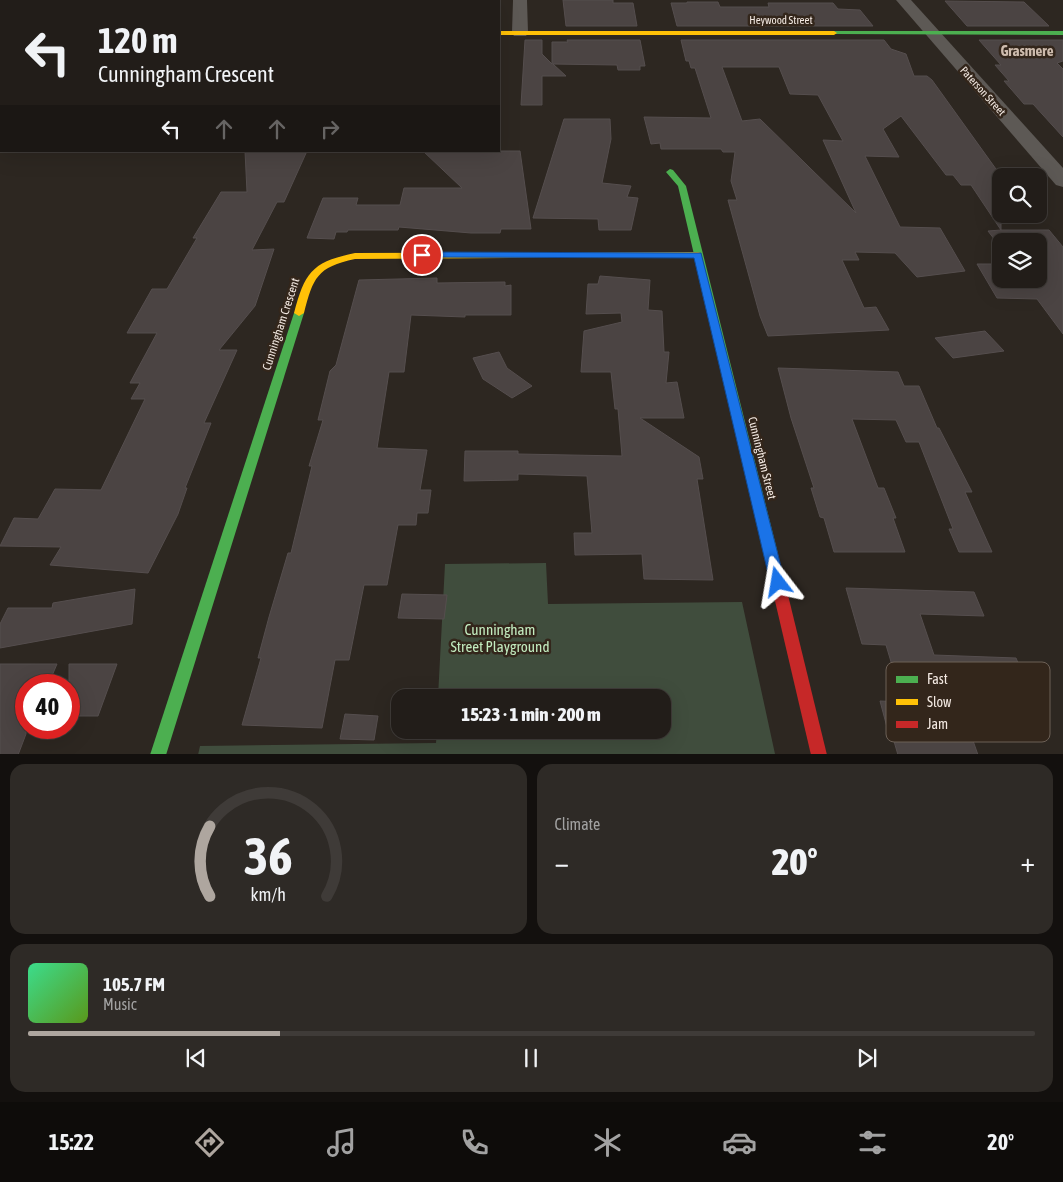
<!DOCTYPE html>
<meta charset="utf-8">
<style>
:root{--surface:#221d19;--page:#2e2a26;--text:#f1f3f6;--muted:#a2a2a2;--line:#3f3b38;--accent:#aea69f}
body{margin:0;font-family:"Asap Condensed",sans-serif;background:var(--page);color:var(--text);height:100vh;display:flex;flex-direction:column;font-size:19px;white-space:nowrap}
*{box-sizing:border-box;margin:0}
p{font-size:16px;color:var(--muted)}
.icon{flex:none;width:28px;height:28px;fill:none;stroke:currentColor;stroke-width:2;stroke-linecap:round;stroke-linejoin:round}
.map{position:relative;height:754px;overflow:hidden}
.side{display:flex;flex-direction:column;gap:10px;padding:10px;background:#13100e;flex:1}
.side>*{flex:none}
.banner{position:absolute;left:0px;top:0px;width:500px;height:152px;box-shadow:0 5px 20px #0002,0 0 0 1px var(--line);background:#221d19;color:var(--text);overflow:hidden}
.tools{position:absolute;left:992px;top:168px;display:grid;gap:10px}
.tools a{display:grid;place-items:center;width:55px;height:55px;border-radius:10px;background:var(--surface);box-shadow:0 5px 20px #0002,0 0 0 1px var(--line);font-size:25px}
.speed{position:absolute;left:15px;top:674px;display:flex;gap:10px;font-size:25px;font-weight:700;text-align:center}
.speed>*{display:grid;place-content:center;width:65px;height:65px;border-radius:50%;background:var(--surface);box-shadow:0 5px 20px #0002,0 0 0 1px var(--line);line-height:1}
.speed .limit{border:8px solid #d22;background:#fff;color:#111}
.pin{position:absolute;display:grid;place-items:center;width:42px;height:42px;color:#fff;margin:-21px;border:2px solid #fff;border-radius:50%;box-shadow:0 1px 5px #0007}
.me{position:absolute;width:55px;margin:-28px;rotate:346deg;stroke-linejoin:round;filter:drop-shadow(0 0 4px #0008)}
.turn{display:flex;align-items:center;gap:18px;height:105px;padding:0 15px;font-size:22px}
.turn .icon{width:65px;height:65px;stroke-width:2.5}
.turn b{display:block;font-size:35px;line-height:42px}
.lanes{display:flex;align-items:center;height:48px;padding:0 15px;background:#0003;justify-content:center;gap:25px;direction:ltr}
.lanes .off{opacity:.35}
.big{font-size:38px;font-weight:800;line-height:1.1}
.side .card{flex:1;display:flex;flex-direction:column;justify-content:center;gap:8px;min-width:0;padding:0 18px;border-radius:15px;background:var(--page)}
.side .dial{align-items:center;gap:0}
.dial svg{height:130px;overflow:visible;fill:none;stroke:var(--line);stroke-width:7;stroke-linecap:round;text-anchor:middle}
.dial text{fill:var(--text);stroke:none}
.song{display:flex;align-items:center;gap:15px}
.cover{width:60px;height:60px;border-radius:8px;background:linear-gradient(135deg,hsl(150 70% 55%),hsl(90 70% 35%))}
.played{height:5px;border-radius:2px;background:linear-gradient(90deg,var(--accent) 25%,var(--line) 25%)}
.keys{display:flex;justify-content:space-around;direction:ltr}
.heat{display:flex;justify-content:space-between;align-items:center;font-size:28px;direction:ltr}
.side .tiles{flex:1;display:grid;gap:10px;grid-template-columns:1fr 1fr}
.card:last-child{grid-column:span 2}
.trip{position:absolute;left:391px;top:689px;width:280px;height:50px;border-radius:15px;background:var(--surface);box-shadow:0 5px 20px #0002,0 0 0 1px var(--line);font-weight:800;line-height:50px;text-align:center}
.tabs{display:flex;height:80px;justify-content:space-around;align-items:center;background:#0e0c0a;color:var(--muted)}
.tabs .icon{width:35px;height:35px}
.tabs .on{color:var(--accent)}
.tabs b{font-size:22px;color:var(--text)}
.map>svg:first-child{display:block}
.green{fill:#404d3d}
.building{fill:#4b4443;stroke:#554e4e;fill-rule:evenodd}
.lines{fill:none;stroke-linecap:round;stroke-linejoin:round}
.street{fill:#5d5955;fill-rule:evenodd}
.fast{fill:#4caf50;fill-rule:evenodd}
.slow{fill:#ffc107;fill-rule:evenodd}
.jam{fill:#c62828;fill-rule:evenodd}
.route{fill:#1a73e8;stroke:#114b97}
.labels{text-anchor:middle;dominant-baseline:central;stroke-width:5;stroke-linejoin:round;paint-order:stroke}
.far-street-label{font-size:11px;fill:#f4eae3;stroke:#33261b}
.street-label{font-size:12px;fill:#f4eae3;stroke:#33261b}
.far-district-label{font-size:15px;font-weight:bold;fill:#cdbbad;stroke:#33261b}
.near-park-label{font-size:15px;fill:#c2ebbf;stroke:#33261b}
.key{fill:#33261b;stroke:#6d6157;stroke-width:1}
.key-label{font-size:14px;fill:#f4eae3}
</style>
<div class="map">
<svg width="1063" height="755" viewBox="0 0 1063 755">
<rect width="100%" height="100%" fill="#2d2721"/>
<!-- green -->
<path class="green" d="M 546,563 L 548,604 L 742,602 L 775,754 L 198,755 L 200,746 L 436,743 L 437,730 L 662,730 L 662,698 L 438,697 L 445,564 Z"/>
<!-- building -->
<g class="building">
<path d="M 563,0 L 613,0 L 613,3 L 633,3 L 637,26 L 566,26 Z"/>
<path d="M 945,1 L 1024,2 L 1049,26 L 967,26 Z"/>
<path d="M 687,2 L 718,2 L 720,7 L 769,7 L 768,3 L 833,3 L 838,9 L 860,10 L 873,26 L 677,26 L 671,3 L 687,3 Z"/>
<path d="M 525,40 L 542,40 L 542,54 L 552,64 L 552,42 L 568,42 L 567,40 L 640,40 L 645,66 L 640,66 L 640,70 L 618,70 L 617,65 L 553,64 L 566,76 L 542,76 L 542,105 L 521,105 Z"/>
<path d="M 681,40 L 884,40 L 891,49 L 906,54 L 914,76 L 927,76 L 932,80 L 1001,176 L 1001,230 L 1049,230 L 1063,247 L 1063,334 L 1037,299 L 997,298 L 977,264 L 1001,264 L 1001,279 L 1039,279 L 1039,241 L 1001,241 L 1001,248 L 988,231 L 1001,230 L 971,185 L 961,185 L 953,175 L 946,175 L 901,116 L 883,129 L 899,157 L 865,156 L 900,227 L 940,228 L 965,271 L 917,277 L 895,253 L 855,252 L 859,260 L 842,260 L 864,308 L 876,307 L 889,330 L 768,336 L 760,316 L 728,200 L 737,200 L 731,181 L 735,152 L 723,152 L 721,149 L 661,149 L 660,143 L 651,144 L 644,117 L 711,118 L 695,68 L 691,68 L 689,61 L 686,61 ZM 722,67 L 779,67 L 790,94 L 818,95 L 843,141 L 823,140 L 856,213 L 760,119 L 742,121 Z"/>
<path d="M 979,40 L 1063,40 L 1063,61 L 1057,63 L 1063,69 L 1063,137 L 1033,104 L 1024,104 L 1004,81 L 1009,81 L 995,65 L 1001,65 Z"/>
<path d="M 564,119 L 610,119 L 611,139 L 602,183 L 631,186 L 627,197 L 638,198 L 631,230 L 599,230 L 598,219 L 533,218 Z"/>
<path d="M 245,151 L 307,151 L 284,202 L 277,202 L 252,250 L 274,249 L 255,306 L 219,350 L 237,350 L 204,423 L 211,423 L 185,488 L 187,488 L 178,514 L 148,573 L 50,565 L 61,547 L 0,546 L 14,518 L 38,519 L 55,489 L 101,490 L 145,399 L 131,399 L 140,383 L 130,383 L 157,333 L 127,333 L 152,289 L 167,289 L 197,238 L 193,238 L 221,192 L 247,192 Z"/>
<path d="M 423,151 L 520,151 L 531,229 L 501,229 L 500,233 L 471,233 L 399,227 L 398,230 L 348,230 L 347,232 L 336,232 L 334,239 L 307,238 L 323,198 L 358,198 L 356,205 L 400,205 L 404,188 L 462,188 Z"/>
<path d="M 600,276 L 650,280 L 648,310 L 662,311 L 664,352 L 669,352 L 666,383 L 677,382 L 684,418 L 640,418 L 699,457 L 703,479 L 697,479 L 713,580 L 644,579 L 642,554 L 575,555 L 574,533 L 592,533 L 587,476 L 518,474 L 518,480 L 464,481 L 465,451 L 518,451 L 518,454 L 622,456 L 618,409 L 615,409 L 611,372 L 581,372 L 584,331 L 622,322 L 621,313 L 586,314 L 588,284 L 598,284 Z"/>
<path d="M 437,278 L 437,283 L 505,282 L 505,286 L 511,285 L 511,315 L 465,315 L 465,317 L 411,315 L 404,372 L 389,372 L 377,448 L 427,450 L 420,490 L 431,490 L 428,513 L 417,513 L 416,525 L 398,525 L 387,585 L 364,585 L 349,660 L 335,660 L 322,728 L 242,725 L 261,658 L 258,658 L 269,617 L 288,553 L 291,553 L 312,466 L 309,466 L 323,420 L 318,420 L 330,371 L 336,365 L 359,280 Z"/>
<path d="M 985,331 L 1004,351 L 953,358 L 935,338 Z"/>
<path d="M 499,352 L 507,368 L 532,386 L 512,398 L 483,379 L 473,358 Z"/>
<path d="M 778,368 L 898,372 L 904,386 L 919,386 L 937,428 L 939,428 L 972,492 L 965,492 L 992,552 L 959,552 L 949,529 L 953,529 L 919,442 L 906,442 L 896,420 L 852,419 L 878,488 L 884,488 L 896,518 L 893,518 L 905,552 L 834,552 L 824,518 L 820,517 L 811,488 L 814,488 L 791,418 Z"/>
<path d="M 846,588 L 974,592 L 984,616 L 920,614 L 934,655 L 1016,658 L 1030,692 L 955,689 L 978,755 L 898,755 L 891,731 L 888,731 L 880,701 L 903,702 L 886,645 L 862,644 Z"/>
<path d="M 135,589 L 132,624 L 0,648 L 0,624 L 8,608 L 52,608 L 53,603 Z"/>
<path d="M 402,594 L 447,595 L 444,619 L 398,618 Z"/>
<path d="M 0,664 L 57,664 L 48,685 L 26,685 L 26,734 L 18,755 L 0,755 Z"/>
<path d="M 69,664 L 117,664 L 98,716 L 69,716 Z"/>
<path d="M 345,714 L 378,716 L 374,740 L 340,739 Z"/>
</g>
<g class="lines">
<!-- street -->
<g class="street">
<path d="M 513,0 L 527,0 L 528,33 L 526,36 L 514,36 L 512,33 Z"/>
<path d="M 896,0 L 911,0 L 1063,168 L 1063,187 L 1056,185 Z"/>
</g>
<!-- fast -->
<g class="fast">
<path d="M 834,31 L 1063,31 L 1063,35 L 832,34 L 831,33 Z"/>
<path d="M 670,169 L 673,170 L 686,186 L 778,554 L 776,558 L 771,559 L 766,558 L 764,554 L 678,186 L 666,172 Z"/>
<path d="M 299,310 L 304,313 L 166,755 L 150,755 L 294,313 Z"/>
</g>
<!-- slow -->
<g class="slow">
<path d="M 499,31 L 834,31 L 837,33 L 834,35 L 499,35 Z"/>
<path d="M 698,252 L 701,253 L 701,257 L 355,259 C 317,267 313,278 304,313 L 299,316 L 294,313 C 305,272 312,262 355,253 Z"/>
</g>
<!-- jam -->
<path class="jam" d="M 771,549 L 776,550 L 778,554 L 827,755 L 811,755 L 764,554 L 766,550 Z"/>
</g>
<!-- route -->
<path class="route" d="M 422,252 L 701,253 L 785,582 L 783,586 L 778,587 L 772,586 L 770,582 L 694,258 L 418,257 L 418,253 Z"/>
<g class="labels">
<!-- far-street labels -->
<g class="far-street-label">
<text x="781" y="20">Heywood Street</text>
<text transform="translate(983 91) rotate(48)">Paterson Street</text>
</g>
<!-- street labels -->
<g class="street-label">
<text transform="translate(281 324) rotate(-72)">Cunningham Crescent</text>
<text transform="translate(762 458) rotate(76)">Cunningham Street</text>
</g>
<!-- far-district labels -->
<g class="far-district-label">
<text x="1027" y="50">Grasmere</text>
</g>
<!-- near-park labels -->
<g class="near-park-label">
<text x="500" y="629">Cunningham<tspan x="500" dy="17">Street Playground</tspan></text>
</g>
</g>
<!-- legend -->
<rect x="886" y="662" width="164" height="80" rx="8" class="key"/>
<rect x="896" y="676" width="22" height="7" fill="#4caf50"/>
<rect x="896" y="699" width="22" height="6" fill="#ffc107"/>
<rect x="896" y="721" width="22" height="7" fill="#c62828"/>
<g class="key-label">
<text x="927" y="684">Fast</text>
<text x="927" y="707">Slow</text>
<text x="927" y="729">Jam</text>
</g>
</svg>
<div class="tools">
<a><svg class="icon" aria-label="search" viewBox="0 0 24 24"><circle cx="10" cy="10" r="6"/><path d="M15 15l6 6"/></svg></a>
<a><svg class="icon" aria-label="layers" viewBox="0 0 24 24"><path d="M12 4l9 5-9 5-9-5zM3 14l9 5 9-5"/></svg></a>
</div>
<div class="speed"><div class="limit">40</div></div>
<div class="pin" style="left:422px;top:255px;background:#d93025"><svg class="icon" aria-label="arrive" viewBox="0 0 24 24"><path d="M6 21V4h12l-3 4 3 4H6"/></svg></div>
<svg class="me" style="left:778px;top:582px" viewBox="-20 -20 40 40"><path d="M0-17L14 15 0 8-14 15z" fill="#1a73e8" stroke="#fff" stroke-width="4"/></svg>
<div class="trip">15:23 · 1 min · 200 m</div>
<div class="banner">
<div class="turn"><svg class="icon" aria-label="left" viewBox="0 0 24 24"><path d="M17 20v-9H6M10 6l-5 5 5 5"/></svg><div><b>120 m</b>Cunningham Crescent</div></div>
<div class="lanes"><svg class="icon" aria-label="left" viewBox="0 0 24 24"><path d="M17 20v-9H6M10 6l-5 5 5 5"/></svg><svg class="icon off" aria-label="ahead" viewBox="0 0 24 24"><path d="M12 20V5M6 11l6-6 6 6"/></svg><svg class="icon off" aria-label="ahead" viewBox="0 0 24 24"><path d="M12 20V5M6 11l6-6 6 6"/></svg><svg class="icon off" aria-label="right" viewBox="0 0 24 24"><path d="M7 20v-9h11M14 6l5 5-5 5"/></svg></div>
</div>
</div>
<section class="side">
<div class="tiles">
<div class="card dial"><svg viewBox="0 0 100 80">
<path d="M14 69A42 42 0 1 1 86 69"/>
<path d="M14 69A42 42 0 0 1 14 26" stroke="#aea69f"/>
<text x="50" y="56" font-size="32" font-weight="700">36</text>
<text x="50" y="72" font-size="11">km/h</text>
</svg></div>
<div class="card"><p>Climate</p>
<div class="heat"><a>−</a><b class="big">20°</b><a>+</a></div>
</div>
<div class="card">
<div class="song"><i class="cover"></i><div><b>105.7 FM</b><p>Music</p></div></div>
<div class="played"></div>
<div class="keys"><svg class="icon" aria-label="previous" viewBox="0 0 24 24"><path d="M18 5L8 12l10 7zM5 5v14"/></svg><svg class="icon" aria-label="pause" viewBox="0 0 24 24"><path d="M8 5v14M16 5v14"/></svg><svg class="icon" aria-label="next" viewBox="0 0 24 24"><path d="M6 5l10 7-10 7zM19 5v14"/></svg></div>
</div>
</div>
</section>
<nav class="tabs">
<b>15:22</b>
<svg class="icon on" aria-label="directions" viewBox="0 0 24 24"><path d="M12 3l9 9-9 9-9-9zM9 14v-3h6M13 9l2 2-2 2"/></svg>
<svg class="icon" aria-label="music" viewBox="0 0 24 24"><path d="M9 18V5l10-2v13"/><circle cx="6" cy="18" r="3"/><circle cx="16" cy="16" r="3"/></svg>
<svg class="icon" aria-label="phone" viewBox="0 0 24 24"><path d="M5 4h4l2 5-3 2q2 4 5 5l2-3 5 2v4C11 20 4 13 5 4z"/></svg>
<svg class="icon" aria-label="climate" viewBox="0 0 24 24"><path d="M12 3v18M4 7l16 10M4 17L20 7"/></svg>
<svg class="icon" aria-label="car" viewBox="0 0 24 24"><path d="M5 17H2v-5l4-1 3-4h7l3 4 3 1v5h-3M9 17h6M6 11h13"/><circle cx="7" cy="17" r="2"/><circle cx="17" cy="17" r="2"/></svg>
<svg class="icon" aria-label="filters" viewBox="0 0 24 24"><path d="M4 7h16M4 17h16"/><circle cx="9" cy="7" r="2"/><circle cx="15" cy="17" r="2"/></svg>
<b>20°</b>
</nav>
